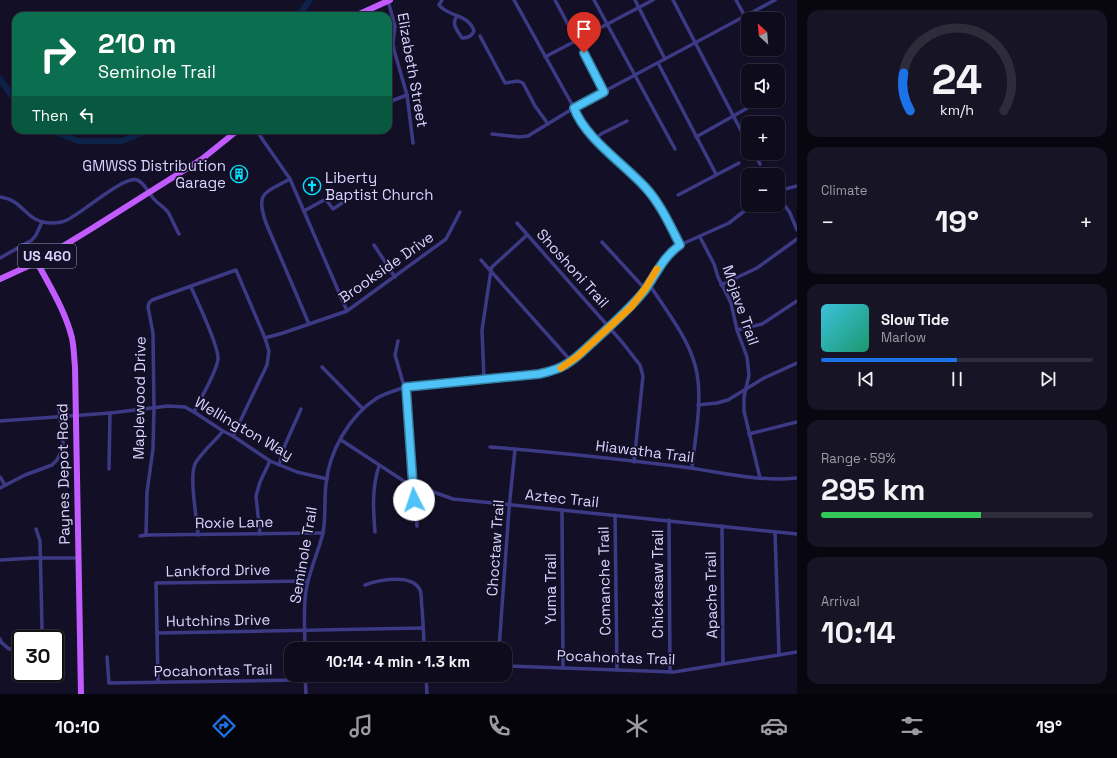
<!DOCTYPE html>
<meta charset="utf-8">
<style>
:root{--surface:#0e0b1c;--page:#171425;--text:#f1f3f6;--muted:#9b9ba3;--line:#2e2b3b;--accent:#1a73e8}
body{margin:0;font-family:"Space Grotesk",sans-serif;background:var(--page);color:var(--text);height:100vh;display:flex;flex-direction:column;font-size:15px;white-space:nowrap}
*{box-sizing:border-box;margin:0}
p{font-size:13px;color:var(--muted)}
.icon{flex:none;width:22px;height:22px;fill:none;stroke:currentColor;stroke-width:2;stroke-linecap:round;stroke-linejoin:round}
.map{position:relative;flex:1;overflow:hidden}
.details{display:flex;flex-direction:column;gap:10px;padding:10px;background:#08060f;width:320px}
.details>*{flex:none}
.top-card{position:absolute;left:12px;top:12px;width:380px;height:122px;border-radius:12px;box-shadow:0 1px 3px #0004,0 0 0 1px var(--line);background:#0b6e4f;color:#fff;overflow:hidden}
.needle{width:26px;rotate:334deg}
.controls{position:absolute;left:741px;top:12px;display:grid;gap:8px}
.controls a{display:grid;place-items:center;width:44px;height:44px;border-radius:8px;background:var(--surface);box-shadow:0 1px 3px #0004,0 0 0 1px var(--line);font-size:20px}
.speed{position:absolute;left:12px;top:630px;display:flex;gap:8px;font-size:20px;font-weight:700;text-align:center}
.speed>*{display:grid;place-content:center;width:52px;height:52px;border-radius:50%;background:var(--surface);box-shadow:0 1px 3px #0004,0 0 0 1px var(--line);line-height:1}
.speed .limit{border:2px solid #111;border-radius:6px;background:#fff;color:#111}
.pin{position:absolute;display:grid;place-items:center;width:34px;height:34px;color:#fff;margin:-41px -17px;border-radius:50% 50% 50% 0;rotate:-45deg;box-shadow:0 0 4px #0007}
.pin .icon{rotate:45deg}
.me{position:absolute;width:44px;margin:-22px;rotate:356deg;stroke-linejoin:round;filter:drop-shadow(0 0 3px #0008)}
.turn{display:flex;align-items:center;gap:14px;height:84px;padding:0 20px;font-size:18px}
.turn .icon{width:52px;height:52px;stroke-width:2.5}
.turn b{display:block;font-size:28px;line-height:34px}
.then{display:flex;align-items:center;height:38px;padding:0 20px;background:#0003;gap:8px;font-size:15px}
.big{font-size:30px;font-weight:600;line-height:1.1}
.details .card{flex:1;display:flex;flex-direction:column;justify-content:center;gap:6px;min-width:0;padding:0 14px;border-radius:12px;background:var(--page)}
.details .dial{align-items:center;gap:0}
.dial svg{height:104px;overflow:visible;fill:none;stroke:var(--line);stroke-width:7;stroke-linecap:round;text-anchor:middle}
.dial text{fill:var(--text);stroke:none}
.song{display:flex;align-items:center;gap:12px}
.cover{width:48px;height:48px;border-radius:6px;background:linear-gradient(135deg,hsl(190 70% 55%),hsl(160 70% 35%))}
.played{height:4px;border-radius:2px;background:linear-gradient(90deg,var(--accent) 50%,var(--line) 50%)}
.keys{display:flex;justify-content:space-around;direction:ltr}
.heat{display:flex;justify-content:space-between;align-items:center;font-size:22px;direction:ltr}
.charge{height:6px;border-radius:3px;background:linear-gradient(90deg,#34c759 59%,var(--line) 0)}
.trip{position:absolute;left:284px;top:642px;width:228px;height:40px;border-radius:12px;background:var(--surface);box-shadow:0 1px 3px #0004,0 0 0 1px var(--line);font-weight:600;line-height:40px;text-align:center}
.tab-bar{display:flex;height:64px;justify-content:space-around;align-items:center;background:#06040b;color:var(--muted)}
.tab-bar .icon{width:28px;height:28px}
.tab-bar .selected{color:var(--accent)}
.tab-bar b{font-size:18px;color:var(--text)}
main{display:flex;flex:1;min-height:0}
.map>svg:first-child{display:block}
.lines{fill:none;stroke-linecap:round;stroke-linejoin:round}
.river{stroke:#0c2248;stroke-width:6}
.street{stroke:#3d3a85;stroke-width:3.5}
.primary{stroke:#c25bff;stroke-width:6}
.route-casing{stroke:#337fa1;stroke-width:10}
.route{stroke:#4fc3f7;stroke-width:7}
.slow{stroke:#f59e0b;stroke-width:7}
.labels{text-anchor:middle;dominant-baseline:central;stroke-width:3.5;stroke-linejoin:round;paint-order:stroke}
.shield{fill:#130f26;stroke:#9e99be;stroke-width:1}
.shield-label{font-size:14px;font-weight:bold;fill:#d9d4ff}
.street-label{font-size:15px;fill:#d9d4ff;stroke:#130f26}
.poi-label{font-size:15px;fill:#d9d4ff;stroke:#130f26;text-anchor:end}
</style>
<main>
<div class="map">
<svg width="797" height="694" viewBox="0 0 797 694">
<rect width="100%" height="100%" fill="#130f26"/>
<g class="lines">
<!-- river -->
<g class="river">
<path d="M 298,16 L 310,0"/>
<path d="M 0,79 L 16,102"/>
<path d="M 51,130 L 78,141 L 122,141 L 147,131 L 154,130"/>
</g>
<!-- street -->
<g class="street">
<path d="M 442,0 L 439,5 C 448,17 469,14 474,31 C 472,36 467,38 462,38 C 457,30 451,24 457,16"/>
<path d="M 514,0 L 574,108 C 585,138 623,163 645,187 C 660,203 670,225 680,245"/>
<path d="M 555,0 L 604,92"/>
<path d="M 594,0 L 675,149"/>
<path d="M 635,0 L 665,59"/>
<path d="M 673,0 L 748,144"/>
<path d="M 736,0 L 748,22"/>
<path d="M 388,1 L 395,26 L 393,43 L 394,50 L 407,95 L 413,143"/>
<path d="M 480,36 L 505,83 L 518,81 L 523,83 L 535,106 L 548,124"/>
<path d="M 762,49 L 762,50"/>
<path d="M 545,57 L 653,0"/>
<path d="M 658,63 L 716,174"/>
<path d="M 388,104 L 394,100 L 407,95"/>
<path d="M 256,130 L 290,179 L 347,311"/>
<path d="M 492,134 L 519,137 L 528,136 L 577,106 L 775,0"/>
<path d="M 696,137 L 751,106"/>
<path d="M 595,139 L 601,134 L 627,121"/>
<path d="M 754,153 L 760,164"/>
<path d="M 290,179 C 265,193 255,192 266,223 L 309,324"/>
<path d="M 778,191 L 797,186"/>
<path d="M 678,195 L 739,163"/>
<path d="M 778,196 L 790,213 L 797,230"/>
<path d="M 0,197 C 25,200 25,223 52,223 C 57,223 63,222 67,220 C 81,214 124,175 137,180 C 144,182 148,192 153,198 C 157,203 164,207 168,212 C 172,219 175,227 179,234"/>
<path d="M 304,211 L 324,200 L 327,201 L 333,209 L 359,192"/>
<path d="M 517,223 L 622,342 L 640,365 L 643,376 L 634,462"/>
<path d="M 700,237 L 714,264 L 718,277 L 731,303 L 737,330 L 747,357 L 749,375 L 744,397 L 744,411 L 760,478"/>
<path d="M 602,242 L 645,289"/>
<path d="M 374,245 L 395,277"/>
<path d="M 0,258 L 32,240 L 36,235 L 42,222"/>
<path d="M 481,260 L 571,361"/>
<path d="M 649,284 C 665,309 687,336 695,365 C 704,396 695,437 692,468"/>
<path d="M 721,285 L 757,268 L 797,239"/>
<path d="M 191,287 C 197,301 219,346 218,359 C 216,374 201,397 194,412"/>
<path d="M 737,330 L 762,324 L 797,301"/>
<path d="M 265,338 L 283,333 L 347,311 L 446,239 L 460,212"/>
<path d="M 398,341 L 395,355 L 406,393 L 417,526"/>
<path d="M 322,367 L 363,409"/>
<path d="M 484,380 L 482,330 L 491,270 L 492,267 L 527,235"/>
<path d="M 698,405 L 717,403 L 728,400 L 764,378 L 797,363"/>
<path d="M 0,421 L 110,413 L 168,406 L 185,407 L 194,412 L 223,431 L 233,436 L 270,461 L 297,472 L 327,479"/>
<path d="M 749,434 L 797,422"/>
<path d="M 341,440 L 413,487 L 425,489 L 453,499 L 797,534"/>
<path d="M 490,447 C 554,452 619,459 683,467 C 721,472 758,482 797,478"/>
<path d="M 279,465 L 285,445 L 301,409"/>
<path d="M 109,469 L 110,413"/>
<path d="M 0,477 L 5,485"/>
<path d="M 0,488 L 25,475 L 52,465 L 57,460 L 61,452 L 63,443 L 59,408"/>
<path d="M 562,510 L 563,668"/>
<path d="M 615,515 L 617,670"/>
<path d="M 669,520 L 670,672"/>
<path d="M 722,526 L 723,664"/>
<path d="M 36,529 L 40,541 L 42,628 L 40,637 L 38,639"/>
<path d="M 375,532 C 373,508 372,488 379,466"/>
<path d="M 775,532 L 779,655"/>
<path d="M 260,534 L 256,496 L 260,482 L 270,461"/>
<path d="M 146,535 L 322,533"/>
<path d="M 198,535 C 197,518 189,478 195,464 C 199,455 216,440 223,431"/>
<path d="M 140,536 L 146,535 L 147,492 L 153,449 L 154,408 L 153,333 L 148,307 L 149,303 L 152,300 L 236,270 L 265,338 L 269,351 L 267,365 L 233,436"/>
<path d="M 0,560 L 34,558 L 78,558"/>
<path d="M 365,585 C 378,580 412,573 420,590 C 422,595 421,602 422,608 C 423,622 424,635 424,649"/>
<path d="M 157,633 L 423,628"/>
<path d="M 0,639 L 1,642 L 9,649 L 21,648"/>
<path d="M 305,649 C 305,630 303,610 306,591 C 309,571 318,553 323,533 C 326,517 324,500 326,484 C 329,452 349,416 377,398 C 386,393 396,390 406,387 L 539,374 L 551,372 L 566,365 L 578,356 L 609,327 L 631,307 L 645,289 L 663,260 L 671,251 L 680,245 L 729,223 L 752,205"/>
<path d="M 499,649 L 509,509 L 515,449"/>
<path d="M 107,657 L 109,683 L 419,678 L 437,675"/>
<path d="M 505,666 L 674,672 L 797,652"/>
<path d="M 305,675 L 306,694"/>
<path d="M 426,676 L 427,694"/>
<path d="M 158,682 L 156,583 L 308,581"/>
</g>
<!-- primary -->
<g class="primary">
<path d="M 355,16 L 390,0"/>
<path d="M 37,262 C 50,287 65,310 72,338 C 74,348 74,357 75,367 L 81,694"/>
<path d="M 0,279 L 37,262 L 91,229 L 202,159 L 238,130"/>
</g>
</g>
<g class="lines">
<defs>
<path id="route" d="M 414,500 L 406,387 L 539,374 C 548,372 557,370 565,365 C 576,359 584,350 593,342 C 611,325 630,309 645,290 C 657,273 663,257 680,245 C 670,225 660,203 645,187 C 623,163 585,138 574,108 L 604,92 L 584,53"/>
</defs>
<!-- route casing -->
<use href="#route" class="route-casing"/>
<!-- route -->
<use href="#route" class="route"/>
<!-- slow -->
<path class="slow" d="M 561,368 L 578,356 L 631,307 L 645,289 L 657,269"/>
</g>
<!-- icons -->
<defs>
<symbol id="building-ring" viewBox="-11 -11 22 22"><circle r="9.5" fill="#130f26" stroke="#00e5ff" stroke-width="1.5"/><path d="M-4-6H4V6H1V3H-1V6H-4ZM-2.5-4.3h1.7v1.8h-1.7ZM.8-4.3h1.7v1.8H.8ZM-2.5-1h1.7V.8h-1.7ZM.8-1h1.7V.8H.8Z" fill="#00e5ff"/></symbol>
<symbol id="church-ring" viewBox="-11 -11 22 22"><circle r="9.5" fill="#130f26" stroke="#00e5ff" stroke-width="1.5"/><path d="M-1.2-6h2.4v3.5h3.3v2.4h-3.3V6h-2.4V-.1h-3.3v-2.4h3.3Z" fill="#00e5ff"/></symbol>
</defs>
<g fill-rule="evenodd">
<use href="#building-ring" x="229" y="164" width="20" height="20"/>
<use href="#church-ring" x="302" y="176" width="20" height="20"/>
</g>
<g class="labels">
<!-- shield labels -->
<rect class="shield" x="18" y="244" width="58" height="24" rx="3"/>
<g class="shield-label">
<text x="47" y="256">US 460</text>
</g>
<!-- street labels -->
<g class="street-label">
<text transform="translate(413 70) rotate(80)">Elizabeth Street</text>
<text transform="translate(386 267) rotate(-35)">Brookside Drive</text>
<text transform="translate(573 268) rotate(48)">Shoshoni Trail</text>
<text transform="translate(741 305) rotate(71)">Mojave Trail</text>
<text transform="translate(139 398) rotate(-89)">Maplewood Drive</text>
<text transform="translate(244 428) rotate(30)">Wellington Way</text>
<text transform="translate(645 451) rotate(7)">Hiawatha Trail</text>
<text transform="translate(63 474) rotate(-91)">Paynes Depot Road</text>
<text transform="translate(562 498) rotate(6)">Aztec Trail</text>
<text transform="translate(234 522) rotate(-1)">Roxie Lane</text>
<text transform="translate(495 548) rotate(-86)">Choctaw Trail</text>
<text transform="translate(303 555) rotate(-80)">Seminole Trail</text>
<text transform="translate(218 570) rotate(-1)">Lankford Drive</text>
<text transform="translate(604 581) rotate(-91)">Comanche Trail</text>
<text transform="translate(657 584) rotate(-90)">Chickasaw Trail</text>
<text transform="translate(550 589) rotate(-90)">Yuma Trail</text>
<text transform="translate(711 595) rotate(-91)">Apache Trail</text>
<text transform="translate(218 620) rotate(-1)">Hutchins Drive</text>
<text transform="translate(616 657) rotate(2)">Pocahontas Trail</text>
<text transform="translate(213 670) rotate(-1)">Pocahontas Trail</text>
</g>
<!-- poi labels -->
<g class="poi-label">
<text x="226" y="165">GMWSS Distribution<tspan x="226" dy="17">Garage</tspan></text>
<text x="325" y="177" text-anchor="start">Liberty<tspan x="325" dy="17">Baptist Church</tspan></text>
</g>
</g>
</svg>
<div class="controls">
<a><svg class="needle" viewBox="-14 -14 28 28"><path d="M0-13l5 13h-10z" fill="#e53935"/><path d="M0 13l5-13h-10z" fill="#9b9ba3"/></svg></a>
<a><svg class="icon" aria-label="sound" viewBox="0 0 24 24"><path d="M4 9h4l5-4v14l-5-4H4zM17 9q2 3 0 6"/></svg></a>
<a>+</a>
<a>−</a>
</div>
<div class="speed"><div class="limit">30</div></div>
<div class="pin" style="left:584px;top:53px;background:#d93025"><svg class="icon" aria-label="arrive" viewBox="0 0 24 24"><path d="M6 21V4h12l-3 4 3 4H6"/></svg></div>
<svg class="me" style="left:414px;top:500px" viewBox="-20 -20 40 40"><circle r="19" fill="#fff"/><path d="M0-13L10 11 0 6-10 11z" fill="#4fc3f7"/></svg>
<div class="trip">10:14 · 4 min · 1.3 km</div>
<div class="top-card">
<div class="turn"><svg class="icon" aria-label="right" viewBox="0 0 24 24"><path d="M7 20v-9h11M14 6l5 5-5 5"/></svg><div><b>210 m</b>Seminole Trail</div></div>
<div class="then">Then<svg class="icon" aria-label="left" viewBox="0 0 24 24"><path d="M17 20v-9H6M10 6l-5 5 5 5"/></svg></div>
</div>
</div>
<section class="details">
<div class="card dial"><svg viewBox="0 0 100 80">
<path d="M14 69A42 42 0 1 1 86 69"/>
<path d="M14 69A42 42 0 0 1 9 40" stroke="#1a73e8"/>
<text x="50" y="56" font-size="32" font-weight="700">24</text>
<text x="50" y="72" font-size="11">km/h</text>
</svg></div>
<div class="card"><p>Climate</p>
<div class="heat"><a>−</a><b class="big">19°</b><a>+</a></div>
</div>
<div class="card">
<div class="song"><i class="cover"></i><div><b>Slow Tide</b><p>Marlow</p></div></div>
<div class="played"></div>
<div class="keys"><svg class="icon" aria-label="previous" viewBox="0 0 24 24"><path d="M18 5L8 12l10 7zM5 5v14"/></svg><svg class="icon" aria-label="pause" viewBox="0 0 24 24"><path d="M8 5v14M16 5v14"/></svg><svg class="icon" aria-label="next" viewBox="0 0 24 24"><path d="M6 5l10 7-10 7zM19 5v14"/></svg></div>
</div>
<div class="card"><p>Range · 59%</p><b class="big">295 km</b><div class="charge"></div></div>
<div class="card"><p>Arrival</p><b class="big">10:14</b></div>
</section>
</main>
<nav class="tab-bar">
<b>10:10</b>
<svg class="icon selected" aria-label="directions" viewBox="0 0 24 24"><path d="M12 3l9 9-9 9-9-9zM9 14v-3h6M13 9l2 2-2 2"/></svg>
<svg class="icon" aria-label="music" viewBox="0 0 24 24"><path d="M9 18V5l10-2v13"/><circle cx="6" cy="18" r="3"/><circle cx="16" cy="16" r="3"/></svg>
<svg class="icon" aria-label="phone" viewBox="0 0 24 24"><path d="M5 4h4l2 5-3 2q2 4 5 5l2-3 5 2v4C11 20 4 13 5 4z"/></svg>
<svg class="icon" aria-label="climate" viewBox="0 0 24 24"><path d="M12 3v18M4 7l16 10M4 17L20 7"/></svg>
<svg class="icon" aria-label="car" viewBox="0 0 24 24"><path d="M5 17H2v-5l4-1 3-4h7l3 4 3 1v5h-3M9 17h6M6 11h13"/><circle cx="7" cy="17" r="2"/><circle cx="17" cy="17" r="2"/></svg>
<svg class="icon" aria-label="filters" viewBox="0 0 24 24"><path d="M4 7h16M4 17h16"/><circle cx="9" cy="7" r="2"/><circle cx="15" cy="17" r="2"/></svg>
<b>19°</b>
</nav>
